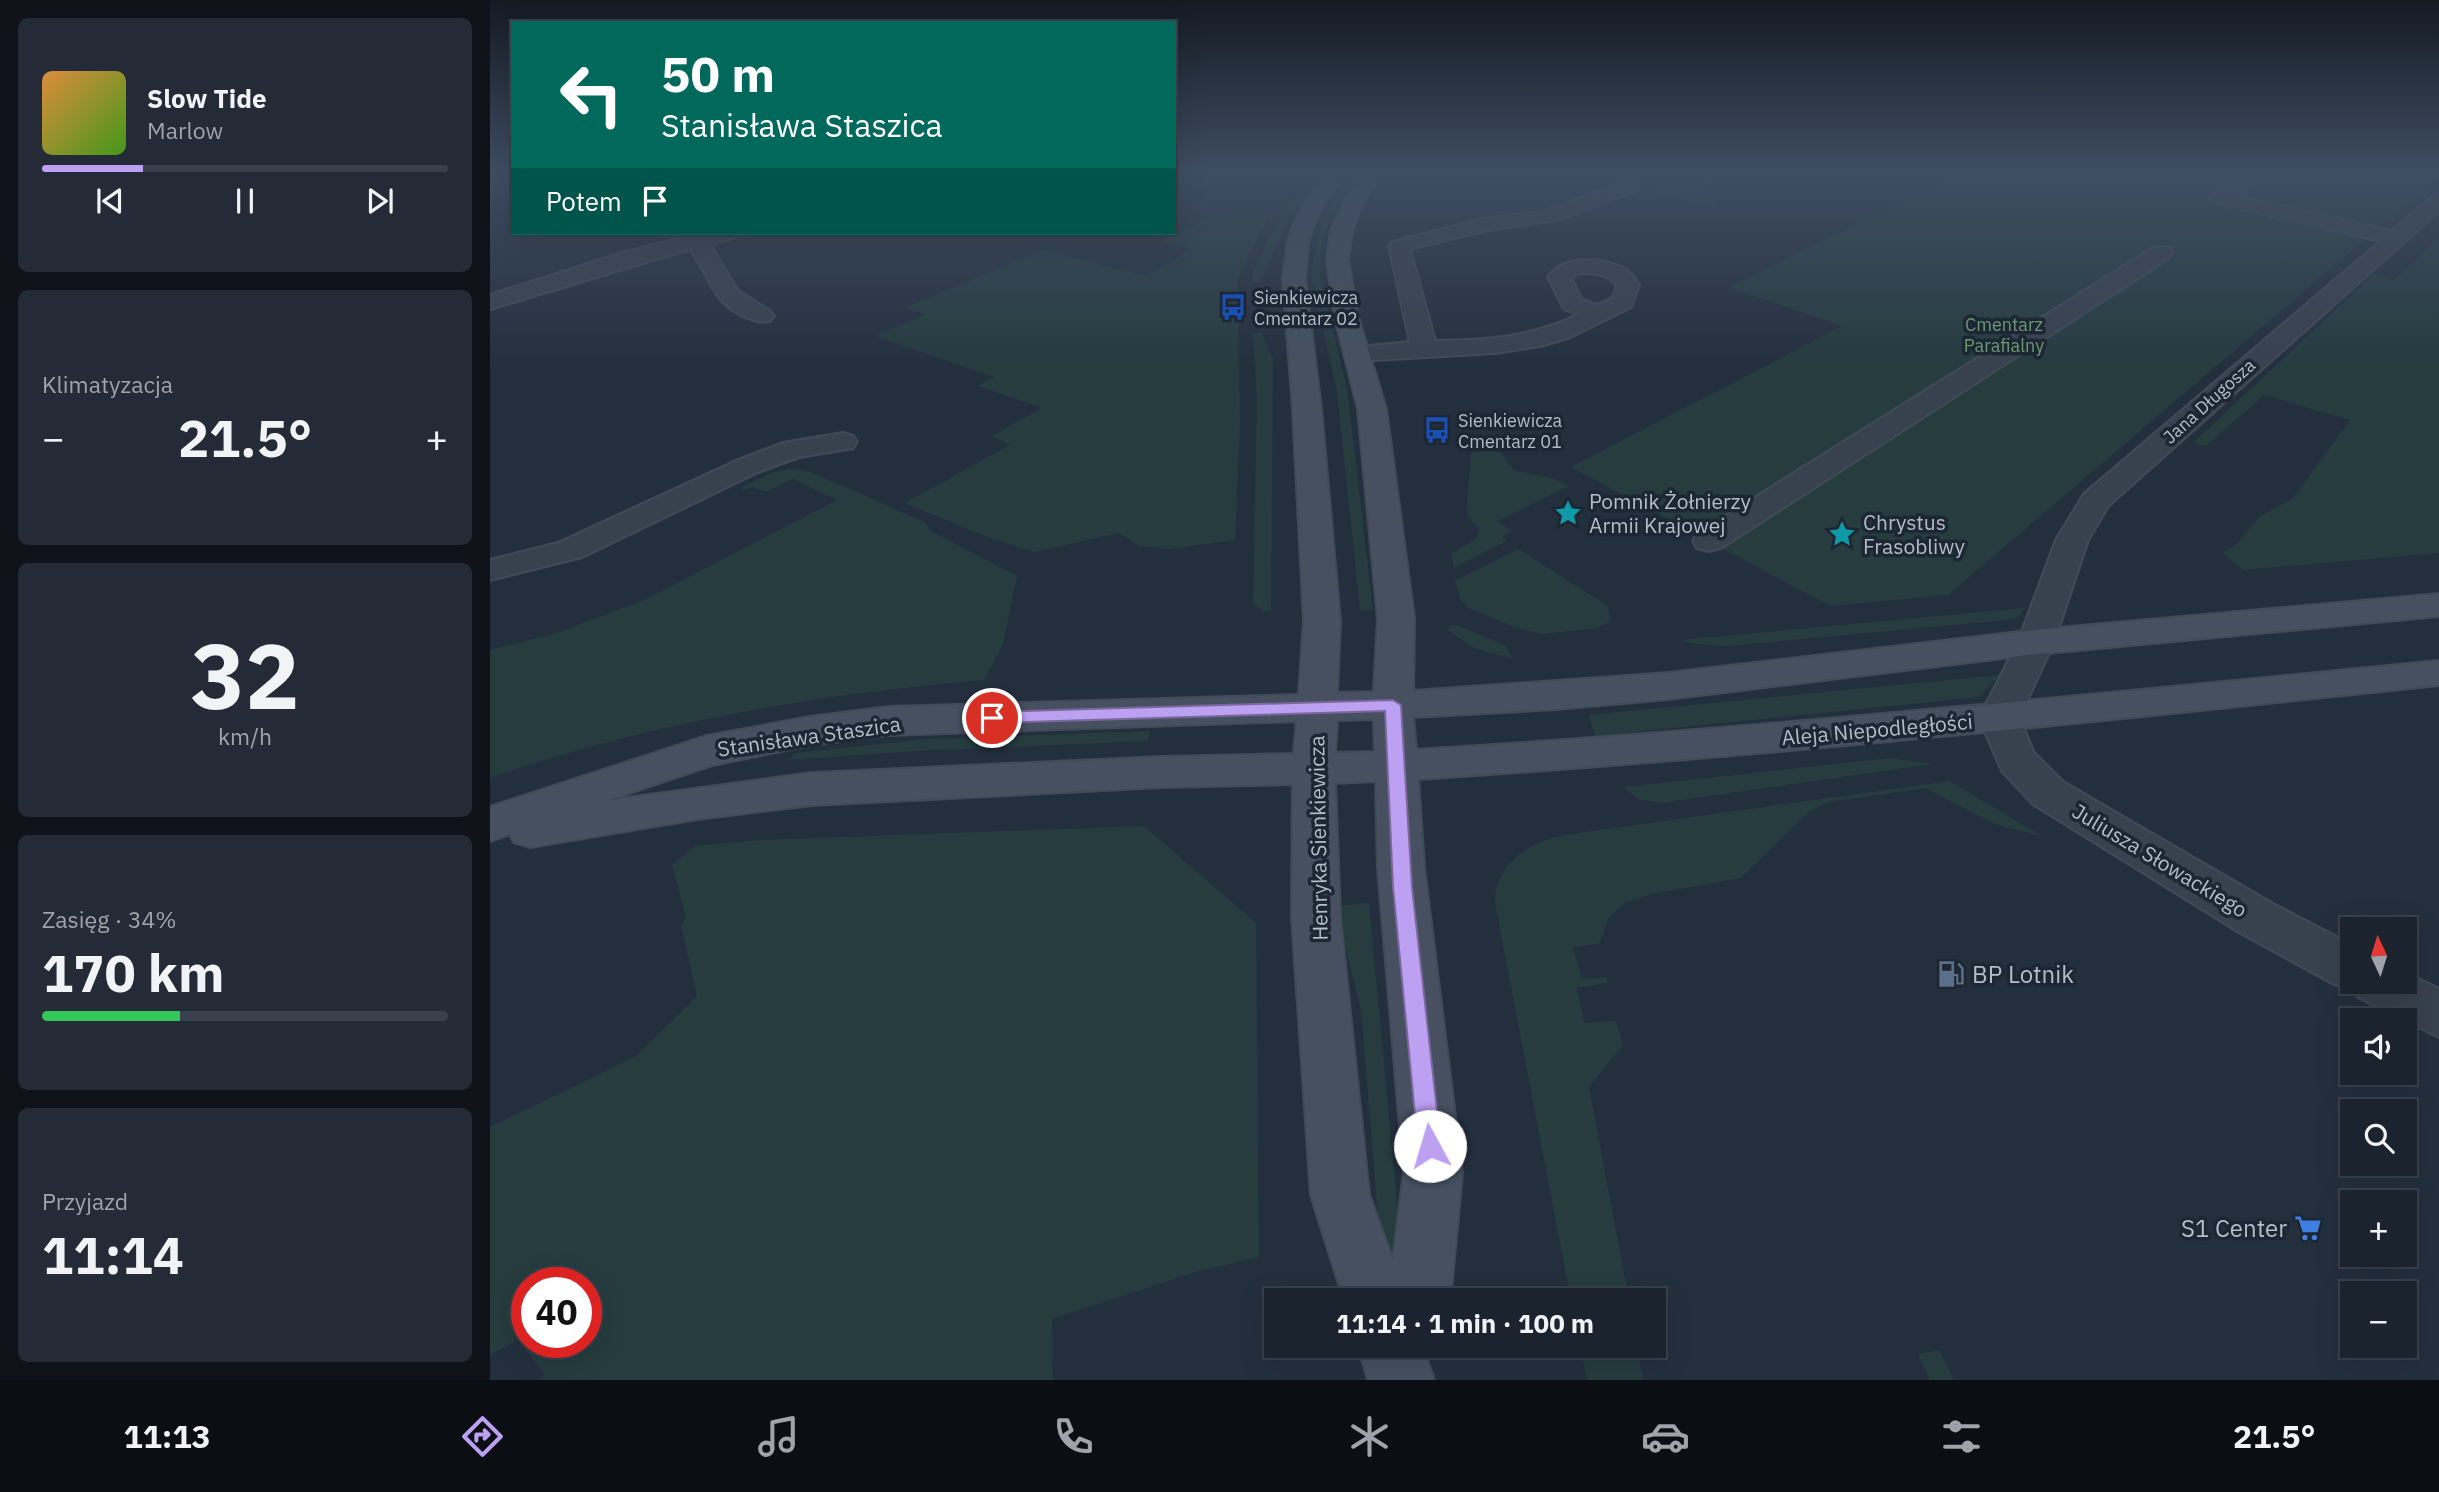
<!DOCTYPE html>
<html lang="pl">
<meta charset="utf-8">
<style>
:root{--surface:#1b232e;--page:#242b36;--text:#f1f3f6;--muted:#a0a4aa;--line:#39404a;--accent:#bca0f2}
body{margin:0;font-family:"IBM Plex Sans",sans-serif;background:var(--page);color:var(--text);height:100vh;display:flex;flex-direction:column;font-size:26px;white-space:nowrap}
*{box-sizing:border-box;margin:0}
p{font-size:23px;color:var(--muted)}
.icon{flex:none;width:38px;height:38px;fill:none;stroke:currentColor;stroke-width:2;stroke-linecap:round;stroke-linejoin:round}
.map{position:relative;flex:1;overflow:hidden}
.details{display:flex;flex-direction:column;gap:18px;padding:18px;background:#0f1319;width:490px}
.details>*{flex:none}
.top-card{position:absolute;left:21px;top:21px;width:665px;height:214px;border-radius:0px;box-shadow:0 7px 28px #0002,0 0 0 2px var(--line);background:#00695c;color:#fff;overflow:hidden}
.needle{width:46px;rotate:356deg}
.fabs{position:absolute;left:1850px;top:917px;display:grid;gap:14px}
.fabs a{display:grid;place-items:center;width:77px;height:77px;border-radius:0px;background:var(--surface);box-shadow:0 7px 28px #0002,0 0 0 2px var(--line);font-size:35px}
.speed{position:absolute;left:21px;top:1267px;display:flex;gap:14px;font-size:35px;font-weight:700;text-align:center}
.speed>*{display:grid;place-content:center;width:91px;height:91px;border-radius:50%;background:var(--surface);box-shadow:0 7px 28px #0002,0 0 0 2px var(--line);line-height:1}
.speed .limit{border:10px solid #d22;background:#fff;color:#111}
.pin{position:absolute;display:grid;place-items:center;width:60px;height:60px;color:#fff;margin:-30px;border:4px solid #fff;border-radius:50%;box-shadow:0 2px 7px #0007}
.me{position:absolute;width:77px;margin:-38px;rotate:354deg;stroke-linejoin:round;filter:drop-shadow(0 0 5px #0008)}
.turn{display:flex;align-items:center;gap:24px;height:147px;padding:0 35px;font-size:32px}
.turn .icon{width:91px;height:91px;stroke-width:2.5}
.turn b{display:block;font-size:49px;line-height:60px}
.then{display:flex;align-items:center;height:66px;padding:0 35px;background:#0003;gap:14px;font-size:26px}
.big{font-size:52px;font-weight:700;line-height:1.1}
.details .widget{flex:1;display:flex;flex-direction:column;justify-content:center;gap:10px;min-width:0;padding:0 24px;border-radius:10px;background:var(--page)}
.details .dial{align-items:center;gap:0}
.dial b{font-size:91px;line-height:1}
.song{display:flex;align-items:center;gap:21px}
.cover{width:84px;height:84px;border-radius:10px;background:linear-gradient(135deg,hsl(30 70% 55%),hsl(100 70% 35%))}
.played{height:7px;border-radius:4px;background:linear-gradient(90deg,var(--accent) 25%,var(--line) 25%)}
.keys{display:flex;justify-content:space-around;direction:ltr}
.heat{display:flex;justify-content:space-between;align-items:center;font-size:38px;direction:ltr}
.charge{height:10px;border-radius:5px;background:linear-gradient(90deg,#34c759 34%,var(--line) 0)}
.trip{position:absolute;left:774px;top:1288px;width:402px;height:70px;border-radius:0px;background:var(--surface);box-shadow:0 7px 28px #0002,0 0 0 2px var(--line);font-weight:700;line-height:70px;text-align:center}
.menu{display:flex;height:112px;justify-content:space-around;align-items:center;background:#0b0e12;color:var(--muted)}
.menu .icon{width:49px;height:49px}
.menu .active{color:var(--accent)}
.menu b{font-size:32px;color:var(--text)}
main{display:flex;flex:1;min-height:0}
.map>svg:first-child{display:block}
.green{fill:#263c3f;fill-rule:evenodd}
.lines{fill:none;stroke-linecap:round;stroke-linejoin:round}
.street-casing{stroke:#414a57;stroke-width:4}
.secondary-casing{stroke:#414a57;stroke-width:4}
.street{fill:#38414e;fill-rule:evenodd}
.secondary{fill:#465061;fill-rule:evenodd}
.route{fill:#bca0f2;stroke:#7a689d;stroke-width:2}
.labels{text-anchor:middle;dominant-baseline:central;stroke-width:7;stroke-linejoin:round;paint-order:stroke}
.far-poi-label{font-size:18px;fill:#b4bcc9;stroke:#1d2633;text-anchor:start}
.far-park-label{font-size:18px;fill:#6b9a76;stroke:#1d2633}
.far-street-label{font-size:18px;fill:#b4bcc9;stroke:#1d2633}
.poi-label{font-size:21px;fill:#b4bcc9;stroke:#1d2633;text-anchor:start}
.street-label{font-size:21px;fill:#b4bcc9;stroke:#1d2633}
.near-poi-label{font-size:24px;fill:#b4bcc9;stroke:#1d2633;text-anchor:start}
</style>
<main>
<section class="details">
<div class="widget">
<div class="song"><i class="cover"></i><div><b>Slow Tide</b><p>Marlow</p></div></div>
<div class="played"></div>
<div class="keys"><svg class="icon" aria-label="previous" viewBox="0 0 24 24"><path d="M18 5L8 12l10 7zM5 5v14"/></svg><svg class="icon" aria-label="pause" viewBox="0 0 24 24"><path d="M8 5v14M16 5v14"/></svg><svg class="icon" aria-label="next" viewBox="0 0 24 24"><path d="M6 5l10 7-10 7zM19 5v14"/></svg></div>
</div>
<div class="widget"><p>Klimatyzacja</p>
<div class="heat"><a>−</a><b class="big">21.5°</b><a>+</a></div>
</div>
<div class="widget dial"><b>32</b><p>km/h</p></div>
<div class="widget"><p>Zasięg · 34%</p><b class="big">170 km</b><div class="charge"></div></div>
<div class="widget"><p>Przyjazd</p><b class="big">11:14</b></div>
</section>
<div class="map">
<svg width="1949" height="1380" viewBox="0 0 1949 1380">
<rect width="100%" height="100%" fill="#242f3e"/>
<!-- green -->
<g class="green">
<path d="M 864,173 L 871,173 L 848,202 L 839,223 L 831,248 L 830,278 L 857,388 L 883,610 L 870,610 L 847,392 L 821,274 L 830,226 L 848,191 Z"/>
<path d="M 1426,173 L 1949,173 L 1949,178 L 1882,233 L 1458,595 L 1340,606 L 1081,467 L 1352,326 L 1239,287 L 1457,180 Z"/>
<path d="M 1223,177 L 1225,178 L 1218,186 L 1230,209 L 1158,189 Z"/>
<path d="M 809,187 L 817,189 L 798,220 L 770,282 L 763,282 L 762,275 L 789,216 Z"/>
<path d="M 759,211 L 779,214 L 748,278 L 747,302 L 738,303 L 737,313 L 748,313 L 750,423 L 745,540 L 679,549 L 649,546 L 629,533 L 544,552 L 497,537 L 415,503 L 520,445 L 501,436 L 552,408 L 488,386 L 504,377 L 385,336 L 435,315 L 415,308 L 553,250 L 656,276 L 689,257 L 687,256 L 700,248 L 670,242 L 717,219 Z"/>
<path d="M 1949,237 L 1949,553 L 1753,570 L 1733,553 L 1746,545 L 1770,516 L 1803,498 L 1860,420 L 1774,395 L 1716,446 L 1704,442 L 1885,273 L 1904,280 Z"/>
<path d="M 771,332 L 783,359 L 781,611 L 773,611 L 763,604 L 767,397 L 763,333 Z"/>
<path d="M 982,444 L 1008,450 L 1024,470 L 1067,480 L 1079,486 L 1007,521 L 1022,531 L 1012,537 L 1017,541 L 964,568 L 961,554 L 987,538 L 989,529 L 978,516 L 977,503 Z"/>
<path d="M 298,469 L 315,470 L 358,488 L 436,523 L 440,531 L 527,576 L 513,645 L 494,680 C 327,694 159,723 0,778 L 0,650 L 67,633 L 154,600 L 347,500 L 303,479 L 276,492 L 262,487 L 254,490 L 250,488 L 282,473 Z"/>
<path d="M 1028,549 L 1118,606 L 1120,622 L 1106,628 L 1052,634 L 1024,627 L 979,608 L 971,601 L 965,581 Z"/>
<path d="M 1535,608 L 1528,617 L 1517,620 L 1238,646 L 1206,644 L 1189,640 Z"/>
<path d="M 961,625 L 968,626 L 1015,645 L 1023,659 L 984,648 L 960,632 L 958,630 Z"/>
<path d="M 1510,675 L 1489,697 L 1105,736 L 1099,715 Z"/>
<path d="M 660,731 L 658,741 L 424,751 L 299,760 L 305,753 L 438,739 Z"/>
<path d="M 1401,758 L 1443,764 L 1171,803 L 1148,799 L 1134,787 Z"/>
<path d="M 1459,781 L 1552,836 L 1514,827 L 1492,818 L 1436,788 L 1339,802 L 1320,811 L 1251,878 L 1162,894 L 1135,903 L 1119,917 L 1109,944 L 1083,947 L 1092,979 L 1116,977 L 1118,983 L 1087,988 L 1094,1023 L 1126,1021 L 1133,1045 L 1099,1087 L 1139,1300 L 1081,1300 L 1005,903 C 1005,864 1039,842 1074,835 Z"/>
<path d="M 654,826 L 766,923 L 769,1257 L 705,1272 L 562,1319 L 563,1380 L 51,1380 L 54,1373 L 23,1334 L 25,1342 L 0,1355 L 0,1127 L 145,1057 L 207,996 L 191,925 L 196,918 L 182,865 L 205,846 L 270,840 ZM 37,1283 L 96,1283 L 96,1342 L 37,1342 Z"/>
<path d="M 879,903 L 916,1300 L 895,1300 L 871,1010 L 845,906 Z"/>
<path d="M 1090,1346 L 1147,1346 L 1153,1380 L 1097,1380 Z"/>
<path d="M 1449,1350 L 1464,1380 L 1440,1380 L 1428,1354 Z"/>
</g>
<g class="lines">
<defs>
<g id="street">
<path d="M 1760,172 L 1783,172 L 1747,196 L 1902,231 L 1942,197 L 1949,195 L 1949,211 L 1618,506 L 1598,540 L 1564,642 L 1529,718 L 1544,753 L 1573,782 L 1783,904 L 1862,945 L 1862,982 L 1914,982 L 1914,972 L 1949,989 L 1949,1037 L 1868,997 L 1865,989 L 1844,984 L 1749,932 L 1543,804 L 1512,771 L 1489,718 L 1528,642 L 1566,540 L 1594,494 L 1891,241 L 1723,202 L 1720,198 L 1723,194 Z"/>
<path d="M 1140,180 L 1149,186 L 1147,190 L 1066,220 L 993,231 L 920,249 L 945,341 C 997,340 1041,338 1089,314 L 1074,309 L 1058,277 C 1073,255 1113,257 1135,269 C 1141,272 1145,279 1149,285 L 1141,307 L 1078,338 L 1050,346 L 1005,353 L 867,361 L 858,358 L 854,353 L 858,348 L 920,342 L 899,246 L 902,242 L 993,219 L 1055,211 ZM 1090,273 C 1104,273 1117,274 1127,285 L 1123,298 L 1107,305 L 1091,299 L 1081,278 Z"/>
<path d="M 211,233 L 248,233 L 245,237 L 224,243 L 221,247 L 248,291 L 280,311 L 284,316 L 280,321 C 265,325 237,310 228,296 C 218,281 211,264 200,249 L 0,309 L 0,295 L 132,253 Z"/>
<path d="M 1671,247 L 1679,248 L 1682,253 L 1679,258 L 1231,548 L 1219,551 L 1207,548 L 1203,541 L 1207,534 L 1663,248 Z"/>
<path d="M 353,433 L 363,436 L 367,442 L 363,448 L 309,457 L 268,472 L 92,557 L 0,580 L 0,560 L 68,543 L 248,460 L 293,443 Z"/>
</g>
<g id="secondary">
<path d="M 838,172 L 857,172 L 834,203 L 823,227 L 818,242 L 815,279 L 831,409 L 850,621 L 847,693 L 884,692 L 888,618 L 868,409 L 845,317 L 837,260 L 841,231 L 854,202 L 876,172 L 895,172 L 873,202 L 862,231 L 858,260 L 868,317 L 896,409 L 924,618 L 923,691 L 1178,673 L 1546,630 L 1949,594 L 1949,616 L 1546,654 L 1178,699 L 1065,709 L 923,717 L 926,750 C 1267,729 1608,694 1949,661 L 1949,685 C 1609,721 1269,757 928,779 L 934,868 L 972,1173 L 960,1300 L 854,1300 L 821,1195 L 802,917 L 803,784 L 672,787 L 322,805 L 207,819 L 40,847 L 24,842 L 20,834 L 0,841 L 0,807 L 217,736 L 320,717 L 398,707 L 809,695 L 814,621 L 803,409 L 793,279 L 798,242 L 803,227 L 815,202 ZM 884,719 L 885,752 L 845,753 L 847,720 ZM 807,721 L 804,754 L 672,757 L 322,773 L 115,801 L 222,765 L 320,745 L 398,735 ZM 886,781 L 888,868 L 914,1173 L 903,1261 L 879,1195 L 850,917 L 845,783 Z"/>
<path d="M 868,1346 L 932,1346 L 944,1380 L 878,1380 Z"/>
</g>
</defs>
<!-- street casing -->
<use href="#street" class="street-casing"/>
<!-- secondary casing -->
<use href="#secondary" class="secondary-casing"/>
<!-- street -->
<use href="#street" class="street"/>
<!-- secondary -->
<use href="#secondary" class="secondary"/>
</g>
<!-- sky -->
<linearGradient id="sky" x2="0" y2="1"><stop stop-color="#141a22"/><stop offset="0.47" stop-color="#3f4d63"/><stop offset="1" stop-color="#3f4d63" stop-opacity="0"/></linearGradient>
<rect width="1949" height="366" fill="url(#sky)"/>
<!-- route -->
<path class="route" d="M 903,700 L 911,705 L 922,887 L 951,1146 L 948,1154 L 940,1157 L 931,1154 L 928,1146 L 903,887 L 895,711 L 502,723 L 493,718 L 502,712 Z"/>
<!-- icons -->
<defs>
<symbol id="bus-bare" viewBox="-9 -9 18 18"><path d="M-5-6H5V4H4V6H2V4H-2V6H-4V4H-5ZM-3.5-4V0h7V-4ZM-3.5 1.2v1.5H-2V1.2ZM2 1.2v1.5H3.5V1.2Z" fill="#1a4fb4" stroke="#1d2633" stroke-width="2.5" paint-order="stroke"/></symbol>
<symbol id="sight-bare" viewBox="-9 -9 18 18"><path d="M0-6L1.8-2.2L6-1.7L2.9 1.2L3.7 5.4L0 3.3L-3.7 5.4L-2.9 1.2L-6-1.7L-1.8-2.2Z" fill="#0f9aa8" stroke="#1d2633" stroke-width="2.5" paint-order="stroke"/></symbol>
<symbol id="fuel-bare" viewBox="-9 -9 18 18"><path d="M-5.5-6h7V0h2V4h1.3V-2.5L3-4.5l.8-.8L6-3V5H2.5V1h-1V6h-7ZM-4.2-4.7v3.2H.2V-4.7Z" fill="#5c6f8a" stroke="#1d2633" stroke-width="2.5" paint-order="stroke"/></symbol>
<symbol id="supermarket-bare" viewBox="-9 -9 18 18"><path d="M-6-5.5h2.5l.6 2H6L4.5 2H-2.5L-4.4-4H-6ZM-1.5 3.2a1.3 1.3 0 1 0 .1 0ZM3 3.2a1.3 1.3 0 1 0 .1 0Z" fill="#3f7fe0" stroke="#1d2633" stroke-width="2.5" paint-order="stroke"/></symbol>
</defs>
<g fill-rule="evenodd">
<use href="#bus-bare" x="724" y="288" width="38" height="38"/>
<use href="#bus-bare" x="928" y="411" width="38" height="38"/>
<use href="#sight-bare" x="1059" y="494" width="38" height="38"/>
<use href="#sight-bare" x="1333" y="515" width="38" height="38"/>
<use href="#fuel-bare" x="1442" y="955" width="38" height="38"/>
<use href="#supermarket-bare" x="1799" y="1209" width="38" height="38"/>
</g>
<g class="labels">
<!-- far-poi labels -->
<g class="far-poi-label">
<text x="764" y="297">Sienkiewicza<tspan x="764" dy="21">Cmentarz 02</tspan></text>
<text x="968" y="420">Sienkiewicza<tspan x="968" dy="21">Cmentarz 01</tspan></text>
</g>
<!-- far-park labels -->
<g class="far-park-label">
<text x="1514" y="324">Cmentarz<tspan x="1514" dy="21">Parafialny</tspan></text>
</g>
<!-- far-street labels -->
<g class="far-street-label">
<text transform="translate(1719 401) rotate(-42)">Jana Długosza</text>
</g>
<!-- poi labels -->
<g class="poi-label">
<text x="1099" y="501">Pomnik Żołnierzy<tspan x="1099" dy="24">Armii Krajowej</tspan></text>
<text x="1373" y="522">Chrystus<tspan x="1373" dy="24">Frasobliwy</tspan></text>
</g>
<!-- street labels -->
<g class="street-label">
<text transform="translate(1387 729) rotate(-5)">Aleja Niepodległości</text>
<text transform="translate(319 736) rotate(-8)">Stanisława Staszica</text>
<text transform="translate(828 838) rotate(-91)">Henryka Sienkiewicza</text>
<text transform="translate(1670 860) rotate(31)">Juliusza Słowackiego</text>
</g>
<!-- near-poi labels -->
<g class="near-poi-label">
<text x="1482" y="974">BP Lotnik</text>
<text x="1797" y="1228" text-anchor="end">S1 Center</text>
</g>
</g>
</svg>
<div class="fabs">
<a><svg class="needle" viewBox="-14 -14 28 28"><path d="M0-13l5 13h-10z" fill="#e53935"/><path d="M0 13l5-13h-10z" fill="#a0a4aa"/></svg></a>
<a><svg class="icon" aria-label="sound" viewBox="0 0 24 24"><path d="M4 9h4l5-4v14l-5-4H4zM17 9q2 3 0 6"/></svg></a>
<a><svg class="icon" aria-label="search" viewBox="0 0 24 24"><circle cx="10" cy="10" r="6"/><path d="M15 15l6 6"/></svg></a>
<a>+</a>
<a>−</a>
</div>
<div class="speed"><div class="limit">40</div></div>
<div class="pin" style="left:502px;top:718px;background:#d93025"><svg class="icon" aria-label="arrive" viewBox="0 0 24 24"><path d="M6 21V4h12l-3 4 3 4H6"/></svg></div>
<svg class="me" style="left:940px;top:1146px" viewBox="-20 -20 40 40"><circle r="19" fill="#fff"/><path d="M0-13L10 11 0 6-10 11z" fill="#bca0f2"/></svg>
<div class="trip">11:14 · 1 min · 100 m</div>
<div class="top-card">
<div class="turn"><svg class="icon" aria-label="left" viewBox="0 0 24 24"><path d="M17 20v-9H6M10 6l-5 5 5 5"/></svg><div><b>50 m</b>Stanisława Staszica</div></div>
<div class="then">Potem<svg class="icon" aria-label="arrive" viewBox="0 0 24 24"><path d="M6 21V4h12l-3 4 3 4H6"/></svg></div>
</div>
</div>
</main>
<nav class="menu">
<b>11:13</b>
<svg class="icon active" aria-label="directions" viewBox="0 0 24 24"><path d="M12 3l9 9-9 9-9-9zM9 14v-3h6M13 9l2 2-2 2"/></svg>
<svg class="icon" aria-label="music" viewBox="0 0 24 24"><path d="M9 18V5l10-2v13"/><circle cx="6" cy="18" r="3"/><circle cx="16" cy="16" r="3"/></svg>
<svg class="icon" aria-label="phone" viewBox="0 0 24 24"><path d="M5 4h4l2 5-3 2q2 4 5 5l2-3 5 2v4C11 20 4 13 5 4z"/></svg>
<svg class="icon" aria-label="climate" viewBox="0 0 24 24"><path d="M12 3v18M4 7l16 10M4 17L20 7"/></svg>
<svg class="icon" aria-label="car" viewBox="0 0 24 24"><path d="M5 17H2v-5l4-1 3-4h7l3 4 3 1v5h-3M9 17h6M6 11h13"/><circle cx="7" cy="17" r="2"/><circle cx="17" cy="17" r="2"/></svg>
<svg class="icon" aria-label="filters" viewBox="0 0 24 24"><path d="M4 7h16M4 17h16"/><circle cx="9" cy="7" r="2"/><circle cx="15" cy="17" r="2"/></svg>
<b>21.5°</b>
</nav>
